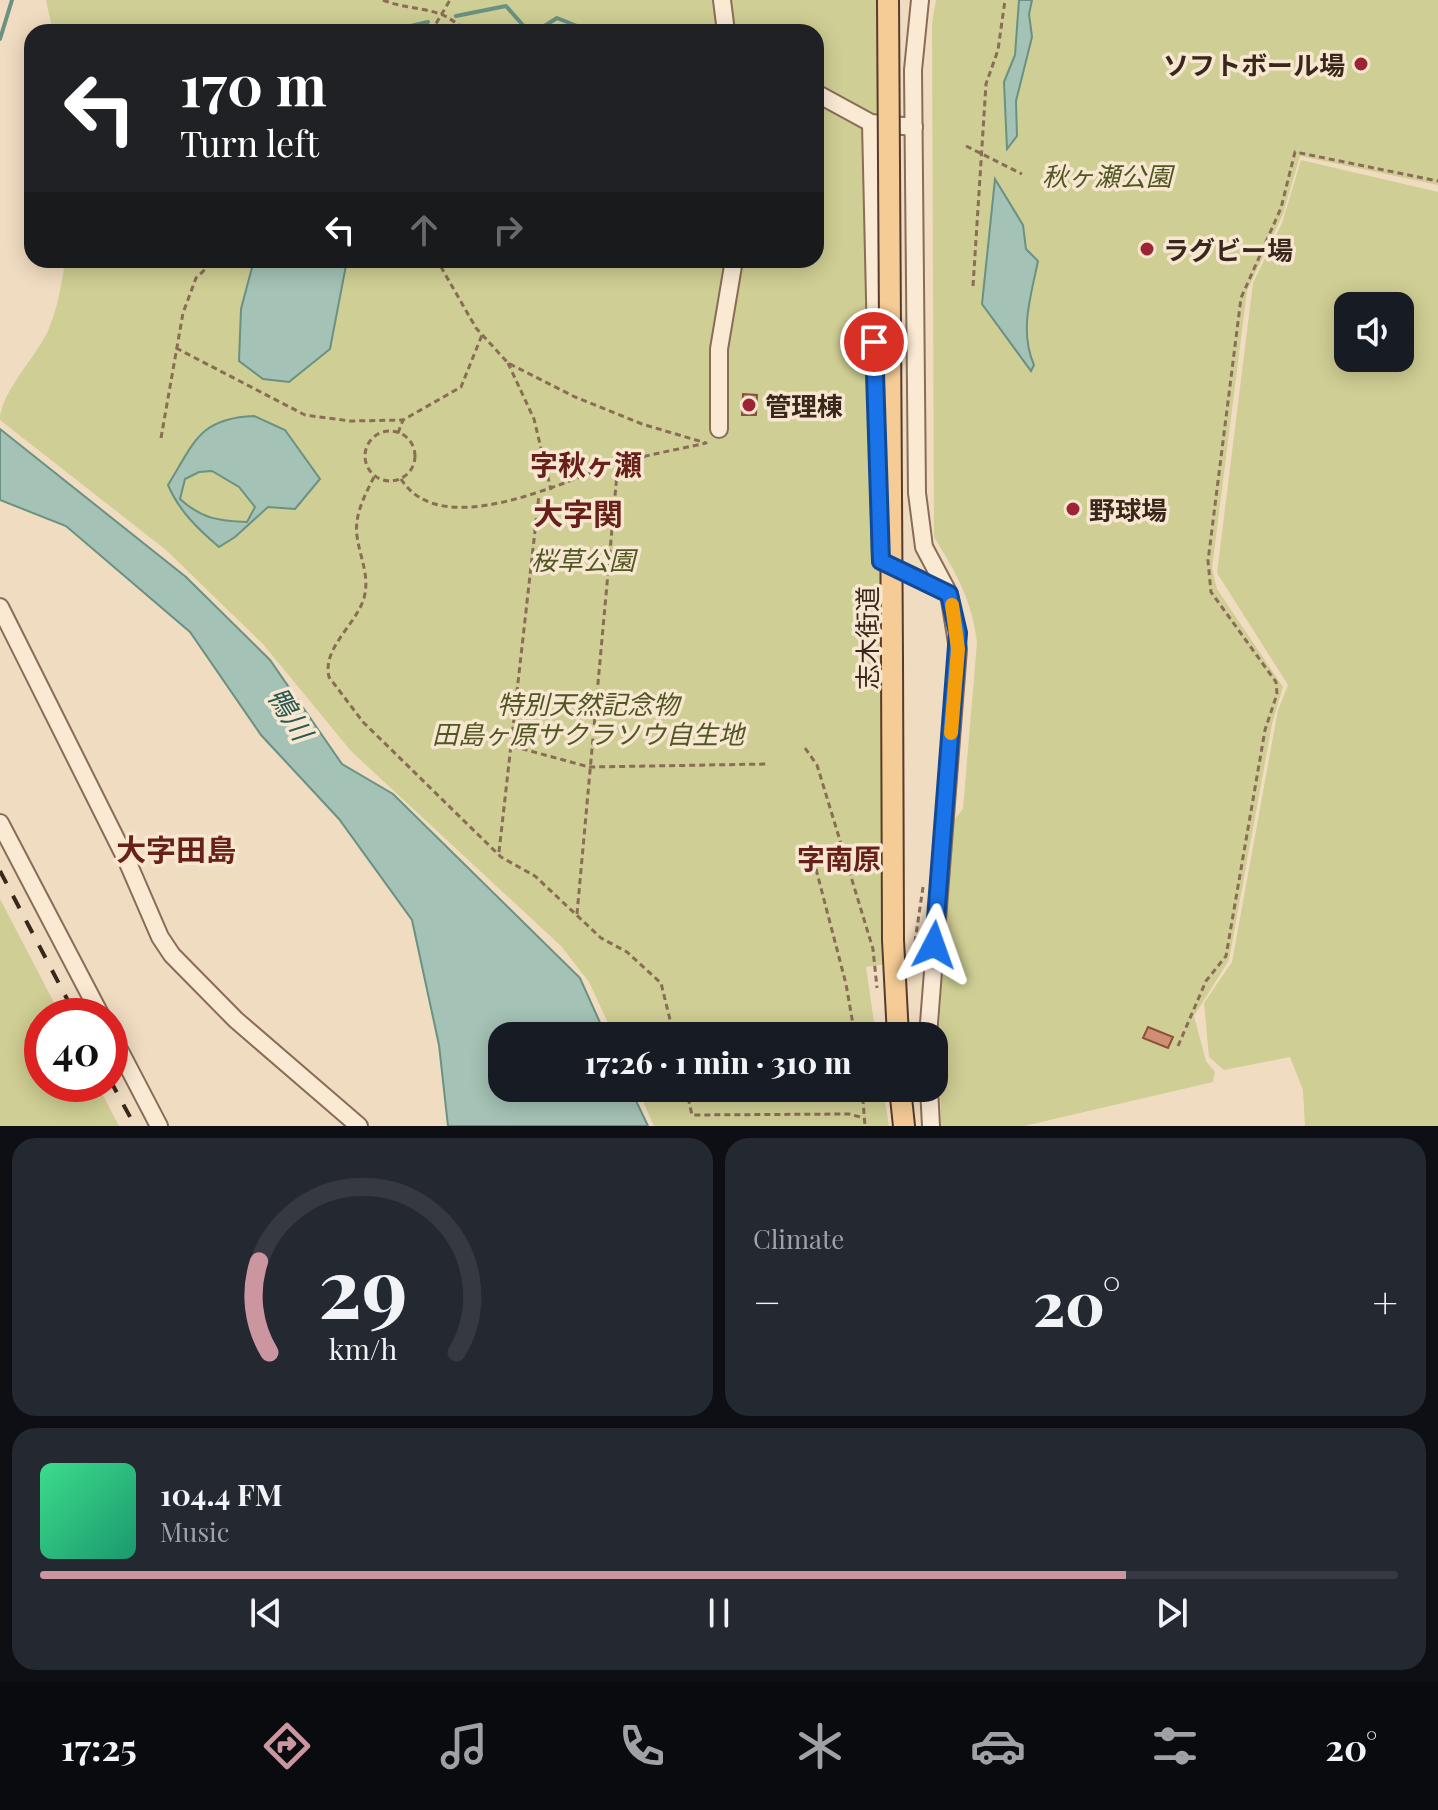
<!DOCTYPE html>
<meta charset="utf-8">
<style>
:root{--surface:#171b24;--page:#242831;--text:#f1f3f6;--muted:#9ea1a6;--line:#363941;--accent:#cb969f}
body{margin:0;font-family:"Playfair Display","Noto Sans JP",serif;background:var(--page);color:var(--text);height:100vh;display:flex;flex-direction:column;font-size:30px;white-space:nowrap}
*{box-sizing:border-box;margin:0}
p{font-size:26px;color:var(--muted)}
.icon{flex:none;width:44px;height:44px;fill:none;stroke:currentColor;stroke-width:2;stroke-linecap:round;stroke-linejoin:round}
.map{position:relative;height:1126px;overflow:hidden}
.side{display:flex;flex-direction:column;gap:12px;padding:12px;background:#0d0f14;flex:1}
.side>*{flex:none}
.hud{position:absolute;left:24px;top:24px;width:800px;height:244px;border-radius:24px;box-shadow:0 4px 20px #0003;background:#202124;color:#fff;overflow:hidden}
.controls{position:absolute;left:1334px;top:292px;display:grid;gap:16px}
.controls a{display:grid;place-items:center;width:80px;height:80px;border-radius:16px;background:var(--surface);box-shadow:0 4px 20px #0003;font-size:40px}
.speed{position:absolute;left:24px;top:998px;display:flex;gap:16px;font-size:40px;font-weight:700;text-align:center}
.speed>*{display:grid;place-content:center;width:104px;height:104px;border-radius:50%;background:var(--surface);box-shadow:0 4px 20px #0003;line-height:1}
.speed .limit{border:12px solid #d22;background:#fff;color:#111}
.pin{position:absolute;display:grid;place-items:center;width:68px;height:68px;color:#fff;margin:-34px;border:4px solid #fff;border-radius:50%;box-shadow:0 2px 8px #0007}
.me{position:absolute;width:88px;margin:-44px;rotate:4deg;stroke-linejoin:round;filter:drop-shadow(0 0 6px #0008)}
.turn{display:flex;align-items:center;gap:28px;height:168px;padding:0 24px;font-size:36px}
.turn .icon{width:104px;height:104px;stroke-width:2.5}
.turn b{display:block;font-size:56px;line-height:68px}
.lanes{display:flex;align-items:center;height:76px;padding:0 24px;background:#0003;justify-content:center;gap:40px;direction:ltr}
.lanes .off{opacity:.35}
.big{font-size:60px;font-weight:800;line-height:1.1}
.side .tile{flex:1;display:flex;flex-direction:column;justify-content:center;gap:12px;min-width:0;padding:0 28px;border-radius:24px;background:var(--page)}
.side .dial{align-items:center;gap:0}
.dial svg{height:208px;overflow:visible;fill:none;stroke:var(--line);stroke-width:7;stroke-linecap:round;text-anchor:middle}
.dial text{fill:var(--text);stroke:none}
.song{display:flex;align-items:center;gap:24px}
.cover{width:96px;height:96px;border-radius:12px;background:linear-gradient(135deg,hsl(150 70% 55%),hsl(160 70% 35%))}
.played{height:8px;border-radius:4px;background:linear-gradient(90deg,var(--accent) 80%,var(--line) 80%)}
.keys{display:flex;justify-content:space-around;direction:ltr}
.heat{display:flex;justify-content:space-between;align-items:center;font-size:44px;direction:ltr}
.side .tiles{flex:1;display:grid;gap:12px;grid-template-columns:1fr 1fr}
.tile:last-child{grid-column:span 2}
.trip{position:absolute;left:488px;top:1022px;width:460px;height:80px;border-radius:24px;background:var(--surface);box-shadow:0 4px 20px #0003;font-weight:800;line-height:80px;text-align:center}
.menu{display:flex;height:128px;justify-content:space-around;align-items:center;background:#090b0e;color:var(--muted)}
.menu .icon{width:56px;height:56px}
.menu .current{color:var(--accent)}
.menu b{font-size:36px;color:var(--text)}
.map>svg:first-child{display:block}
.green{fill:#cfce94;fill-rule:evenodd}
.water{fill:#a4c2b5;stroke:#6a9182;stroke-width:2;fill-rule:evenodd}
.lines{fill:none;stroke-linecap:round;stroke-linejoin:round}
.stream{stroke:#6a9182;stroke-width:4}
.building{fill:#d08f74;stroke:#8b513c;stroke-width:2}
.minor-casing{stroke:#8a6c57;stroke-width:20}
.major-casing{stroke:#583b2c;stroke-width:24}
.path{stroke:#8a6c57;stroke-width:3;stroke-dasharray:6 4;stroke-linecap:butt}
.minor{stroke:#faead4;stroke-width:16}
.major{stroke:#f6cc96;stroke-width:20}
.rail{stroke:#39271c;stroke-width:4;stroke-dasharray:14 14;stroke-linecap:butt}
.major-bridge-casing{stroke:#583b2c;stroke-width:24;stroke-linecap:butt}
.major-bridge{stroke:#f6cc96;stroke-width:20}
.route-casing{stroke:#114b97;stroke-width:20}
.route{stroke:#1a73e8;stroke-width:14}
.slow{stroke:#f59e0b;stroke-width:14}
.poi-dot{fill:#9d2434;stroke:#f7e7d1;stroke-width:3}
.labels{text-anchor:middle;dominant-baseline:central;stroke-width:7;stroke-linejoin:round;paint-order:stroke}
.poi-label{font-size:26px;font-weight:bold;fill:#39271c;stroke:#f7e7d1;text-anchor:start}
.park-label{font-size:26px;font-style:italic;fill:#505722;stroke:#f7e7d1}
.street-label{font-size:26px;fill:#39271c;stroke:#f7e7d1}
.neighbourhood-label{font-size:28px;font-weight:bold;fill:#68201a;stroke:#f7e7d1}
.water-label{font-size:28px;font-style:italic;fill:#2b5a51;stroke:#f7e7d1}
.quarter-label{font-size:30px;font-weight:bold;fill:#68201a;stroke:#f7e7d1}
</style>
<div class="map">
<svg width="1438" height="1126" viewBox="0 0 1438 1126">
<rect width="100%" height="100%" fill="#f0dcc1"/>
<!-- green -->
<g class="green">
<path d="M 46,0 L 879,0 L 886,964 L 866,967 L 876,1036 L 614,1036 L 589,982 L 561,946 L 351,751 L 263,644 L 166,550 L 0,420 C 0,394 34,359 47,333 C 57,311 62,284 65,260 L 816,260 L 816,32 L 53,32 Z"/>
<path d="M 936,0 L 1438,0 L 1438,185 L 1300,156 L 1283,214 L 1247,291 L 1212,568 L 1217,589 L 1283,687 L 1272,724 L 1229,960 L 1194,1016 L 1206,1061 L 1215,1072 L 1213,1082 L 1024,1126 L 941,1126 L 939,1025 L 953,821 L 963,809 L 977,642 C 972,601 956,572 934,537 L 932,23 Z"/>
<path d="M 1301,160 L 1438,192 L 1438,1126 L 1305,1126 L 1303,1090 L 1290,1057 L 1224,1070 L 1209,1057 L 1204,1003 L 1232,962 L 1278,710 L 1288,685 L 1217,573 L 1253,283 L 1282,223 ZM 1348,306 L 1400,306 L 1400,358 L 1348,358 Z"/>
<path d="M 0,899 L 61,1016 L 42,1016 L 42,1084 L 97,1084 L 119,1126 L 0,1126 Z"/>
<path d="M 637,1088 L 883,1088 L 889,1126 L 654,1126 Z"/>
</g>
<!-- water -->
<g class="water">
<path d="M 1019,0 L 1032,0 L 1029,14 L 1032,37 L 1016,101 L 1017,136 L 1007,149 L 1004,82 L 1015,55 Z"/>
<path d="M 995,179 L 1023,225 L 1026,249 L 1038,261 C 1031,296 1019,331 1034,365 L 1031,371 L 982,304 Z"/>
<path d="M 254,260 L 347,260 L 330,349 L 289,382 L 263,379 L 239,361 L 241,309 Z"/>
<path d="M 254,416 L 285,430 L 320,479 L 295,509 L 268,507 L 235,537 L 219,547 C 198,529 179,511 168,485 C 194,443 199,418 254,416 ZM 212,471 L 239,487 L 255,507 L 247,522 C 219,521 202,519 180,499 L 185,479 L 199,472 Z"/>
<path d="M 0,429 L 186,577 L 270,660 L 342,764 L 393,794 L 580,978 L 606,1036 L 502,1036 L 502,1088 L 630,1088 L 648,1126 L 448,1126 L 439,1045 L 412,920 L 339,819 L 261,735 L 190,632 L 66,526 L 0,500 Z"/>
</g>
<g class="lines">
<!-- stream -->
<g class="stream">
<path d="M 456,16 L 506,6 L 529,32"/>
<path d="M 385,32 L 428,22"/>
<path d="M 535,32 L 557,18 L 592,32 L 634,28"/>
<path d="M 0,39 L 12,0"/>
</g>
</g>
<!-- building -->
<g class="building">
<path d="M 743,394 L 757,395 L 756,415 L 742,415 Z"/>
<path d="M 1148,1027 L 1173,1037 L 1168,1048 L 1143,1038 Z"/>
</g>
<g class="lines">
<defs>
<g id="minor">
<path d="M 722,0 L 726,32"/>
<path d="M 920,0 L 913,70 L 917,493 L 924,547 L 949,594 L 958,649 L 928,1036"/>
<path d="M 816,93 L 871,123 L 914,127"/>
<path d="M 871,123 L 881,561 L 946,592"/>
<path d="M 719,429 L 719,349 L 734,260"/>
<path d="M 0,607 L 128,863 L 160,937 L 172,955 L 236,1020 L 359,1126"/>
<path d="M 0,823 L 101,1016"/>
<path d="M 110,1032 L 159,1126"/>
<path d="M 929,1088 L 931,1126"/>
</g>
<g id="major">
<path d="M 892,658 L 893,940 L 898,1036"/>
<path d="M 900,1088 L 904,1126"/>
</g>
</defs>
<!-- minor casing -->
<use href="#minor" class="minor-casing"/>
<!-- major casing -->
<use href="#major" class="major-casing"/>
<!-- path -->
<g class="path">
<path d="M 383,0 C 402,8 421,7 440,14 C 453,18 460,29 474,32"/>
<path d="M 431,32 L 450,0"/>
<path d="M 966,146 L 1022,174"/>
<path d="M 973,286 L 986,84 L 998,50 L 1005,0"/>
<path d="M 176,348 L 305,415 L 350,421 L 403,420"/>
<path d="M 508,363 L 534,419 L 551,490"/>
<circle cx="390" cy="456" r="25"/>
<path d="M 398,433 L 403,420 L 461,387 L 482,335"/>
<path d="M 161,438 L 183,313 L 196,278 L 215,260"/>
<path d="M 374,477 C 365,495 354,515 357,536 C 360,558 370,576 364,598 C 356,625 322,648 329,677 L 363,722 L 501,857 L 535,876 L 601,938 L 627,952 L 661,983 L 674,1036"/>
<path d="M 401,479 C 441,543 564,481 615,464 C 645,455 676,450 706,443 L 642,424 L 575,397 L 508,363 L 476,328 L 437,260"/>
<path d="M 512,746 L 589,767 L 767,764"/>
<path d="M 805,748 L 817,765 L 873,949 L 877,988"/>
<path d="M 499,852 L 539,495"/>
<path d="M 816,869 L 846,984 L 855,1036"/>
<path d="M 577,914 L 618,463"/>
<path d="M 912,962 L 923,887"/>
<path d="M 1178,1046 L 1206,981 L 1226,956 L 1265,730 L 1277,694 L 1276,682 L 1211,592 L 1208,561 L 1241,298 L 1281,208 L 1295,152 L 1438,181"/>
<path d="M 686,1088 L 692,1115 L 849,1114 L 864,1118"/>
<path d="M 862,1088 L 865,1126"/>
</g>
<!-- minor -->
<use href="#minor" class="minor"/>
<!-- major -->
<use href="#major" class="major"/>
<!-- rail -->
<g class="rail">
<path d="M 0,871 L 76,1016"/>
<path d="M 110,1080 L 135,1126"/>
</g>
<defs>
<path id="major-bridge" d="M 888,0 L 892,658"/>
</defs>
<!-- major-bridge casing -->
<use href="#major-bridge" class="major-bridge-casing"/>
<!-- major-bridge -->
<use href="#major-bridge" class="major-bridge"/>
</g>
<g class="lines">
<defs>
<path id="route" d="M 874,342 L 881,561 L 949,594 L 958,633 L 934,945"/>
</defs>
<!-- route casing -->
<use href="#route" class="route-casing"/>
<!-- route -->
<use href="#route" class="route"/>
<!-- slow -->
<path class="slow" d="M 951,733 L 958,649 L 952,605"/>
</g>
<!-- markers -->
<g class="poi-dot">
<circle cx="1361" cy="64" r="8"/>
<circle cx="1147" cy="249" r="8"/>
<circle cx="749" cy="405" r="8"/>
<circle cx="1073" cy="509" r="8"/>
</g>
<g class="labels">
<!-- poi labels -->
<g class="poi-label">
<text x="1345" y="64" text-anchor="end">ソフトボール場</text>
<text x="1163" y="249">ラグビー場</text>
<text x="765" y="405">管理棟</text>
<text x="1089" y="509">野球場</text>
</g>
<!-- park labels -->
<g class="park-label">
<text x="1107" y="175">秋ヶ瀬公園</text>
<text x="583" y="559">桜草公園</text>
<text x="588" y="703">特別天然記念物<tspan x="588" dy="30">田島ヶ原サクラソウ自生地</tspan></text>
</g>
<!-- street labels -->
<g class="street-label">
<text transform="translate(866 638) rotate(-90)">志木街道</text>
</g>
<!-- neighbourhood labels -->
<g class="neighbourhood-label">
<text x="586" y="463">字秋ヶ瀬</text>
<text x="839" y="857">字南原</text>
</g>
<!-- water labels -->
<g class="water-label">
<text transform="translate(291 713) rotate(58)">鴨川</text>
</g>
<!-- quarter labels -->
<g class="quarter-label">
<text x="578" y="513">大字関</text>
<text x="176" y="849">大字田島</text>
</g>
</g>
</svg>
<div class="controls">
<a><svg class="icon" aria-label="sound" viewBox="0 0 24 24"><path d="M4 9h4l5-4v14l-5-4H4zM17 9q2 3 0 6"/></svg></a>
</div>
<div class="speed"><div class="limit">40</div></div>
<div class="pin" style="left:874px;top:342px;background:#d93025"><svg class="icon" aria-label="arrive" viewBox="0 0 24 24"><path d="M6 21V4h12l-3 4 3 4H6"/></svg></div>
<svg class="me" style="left:934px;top:945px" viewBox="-20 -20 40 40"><path d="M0-17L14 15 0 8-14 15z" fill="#1a73e8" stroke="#fff" stroke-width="4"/></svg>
<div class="trip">17:26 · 1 min · 310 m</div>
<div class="hud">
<div class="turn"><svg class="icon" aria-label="left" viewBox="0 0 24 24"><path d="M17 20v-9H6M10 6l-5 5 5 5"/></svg><div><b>170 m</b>Turn left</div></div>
<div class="lanes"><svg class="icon" aria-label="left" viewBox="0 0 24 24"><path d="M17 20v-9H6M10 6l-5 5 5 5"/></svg><svg class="icon off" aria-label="ahead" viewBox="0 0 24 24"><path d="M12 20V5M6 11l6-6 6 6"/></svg><svg class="icon off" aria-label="right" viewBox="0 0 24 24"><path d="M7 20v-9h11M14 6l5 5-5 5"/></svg></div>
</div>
</div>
<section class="side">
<div class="tiles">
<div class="tile dial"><svg viewBox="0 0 100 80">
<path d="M14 69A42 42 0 1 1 86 69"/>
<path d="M14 69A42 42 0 0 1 10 34" stroke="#cb969f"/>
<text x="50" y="56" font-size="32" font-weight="700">29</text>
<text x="50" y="72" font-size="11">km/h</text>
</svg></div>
<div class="tile"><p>Climate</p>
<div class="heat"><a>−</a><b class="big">20°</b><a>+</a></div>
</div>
<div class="tile">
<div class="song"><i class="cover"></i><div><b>104.4 FM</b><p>Music</p></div></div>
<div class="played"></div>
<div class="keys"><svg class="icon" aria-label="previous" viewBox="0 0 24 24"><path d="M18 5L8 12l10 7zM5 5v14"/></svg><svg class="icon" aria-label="pause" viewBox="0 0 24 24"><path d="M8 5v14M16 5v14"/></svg><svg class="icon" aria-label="next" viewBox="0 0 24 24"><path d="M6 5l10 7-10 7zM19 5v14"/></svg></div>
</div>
</div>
</section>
<nav class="menu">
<b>17:25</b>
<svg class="icon current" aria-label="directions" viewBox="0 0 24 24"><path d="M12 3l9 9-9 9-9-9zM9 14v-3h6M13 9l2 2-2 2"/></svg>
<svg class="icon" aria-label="music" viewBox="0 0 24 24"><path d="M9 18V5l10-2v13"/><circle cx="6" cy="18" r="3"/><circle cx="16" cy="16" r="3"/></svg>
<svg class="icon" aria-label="phone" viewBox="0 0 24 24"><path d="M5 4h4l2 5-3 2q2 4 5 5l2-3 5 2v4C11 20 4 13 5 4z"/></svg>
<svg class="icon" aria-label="climate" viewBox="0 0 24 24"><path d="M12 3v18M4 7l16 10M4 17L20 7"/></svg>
<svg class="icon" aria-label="car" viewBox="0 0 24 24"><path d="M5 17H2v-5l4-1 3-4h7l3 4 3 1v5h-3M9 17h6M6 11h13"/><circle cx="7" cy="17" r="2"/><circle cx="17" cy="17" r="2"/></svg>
<svg class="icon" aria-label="filters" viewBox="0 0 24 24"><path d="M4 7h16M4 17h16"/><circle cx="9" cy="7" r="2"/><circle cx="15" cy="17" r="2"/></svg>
<b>20°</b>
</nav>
